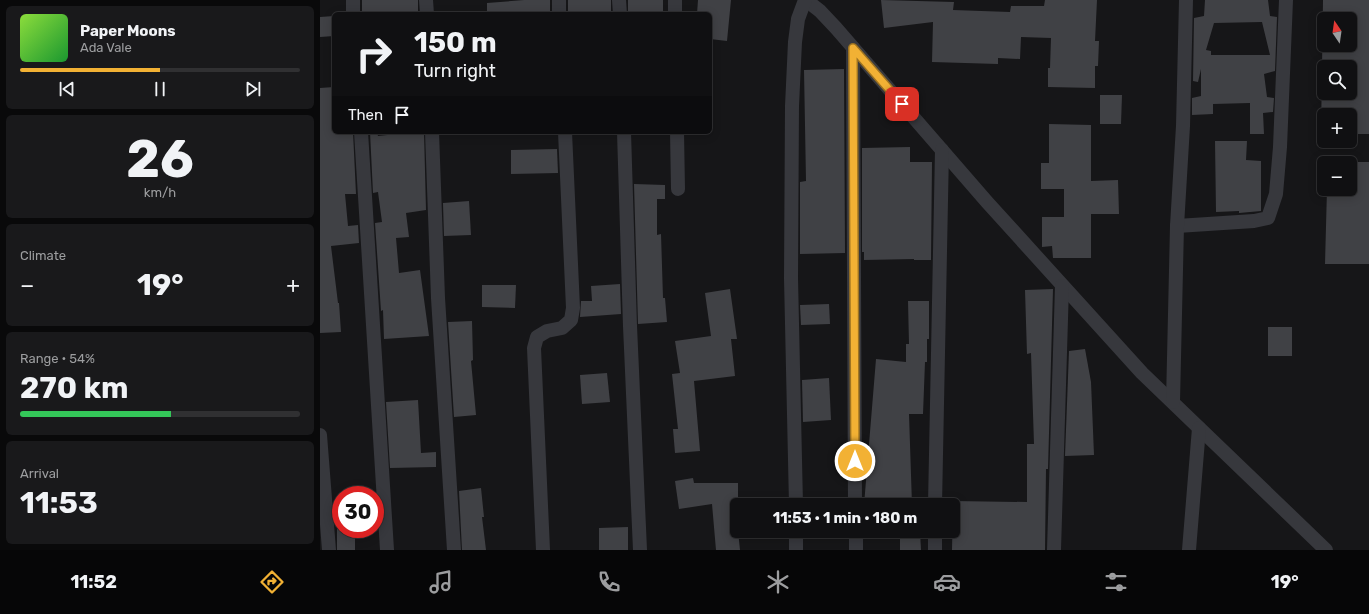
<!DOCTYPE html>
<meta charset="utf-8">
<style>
:root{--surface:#101012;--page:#19191b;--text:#f1f3f6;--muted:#9c9d9f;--line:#303032;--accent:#f2b134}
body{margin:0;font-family:Rubik,sans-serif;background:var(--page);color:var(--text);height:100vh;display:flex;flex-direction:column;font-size:15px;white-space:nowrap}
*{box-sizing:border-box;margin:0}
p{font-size:13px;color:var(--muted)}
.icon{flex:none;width:22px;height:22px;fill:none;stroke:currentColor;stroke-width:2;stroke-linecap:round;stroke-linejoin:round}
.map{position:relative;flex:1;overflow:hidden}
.side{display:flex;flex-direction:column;gap:6px;padding:6px;background:#09090a;width:320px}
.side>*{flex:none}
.hud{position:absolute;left:12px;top:12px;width:380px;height:122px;border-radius:6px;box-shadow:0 2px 10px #0003,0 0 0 1px var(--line);background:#101012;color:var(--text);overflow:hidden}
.needle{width:26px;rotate:347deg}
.buttons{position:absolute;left:997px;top:12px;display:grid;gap:8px}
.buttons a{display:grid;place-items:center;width:40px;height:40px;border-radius:6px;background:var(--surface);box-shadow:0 2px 10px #0003,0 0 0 1px var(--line);font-size:20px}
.speed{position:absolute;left:12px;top:486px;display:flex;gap:8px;font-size:20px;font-weight:700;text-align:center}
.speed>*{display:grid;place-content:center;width:52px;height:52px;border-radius:50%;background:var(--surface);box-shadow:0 2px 10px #0003,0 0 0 1px var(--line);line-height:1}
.speed .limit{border:6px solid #d22;background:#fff;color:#111}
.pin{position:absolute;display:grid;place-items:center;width:34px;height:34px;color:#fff;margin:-17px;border-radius:8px;box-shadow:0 2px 6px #0006}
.me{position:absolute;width:44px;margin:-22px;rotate:0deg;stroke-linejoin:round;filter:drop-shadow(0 0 3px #0008)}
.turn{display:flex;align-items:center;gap:14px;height:84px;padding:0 16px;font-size:18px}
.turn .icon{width:52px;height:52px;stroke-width:2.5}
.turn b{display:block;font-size:28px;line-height:34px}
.then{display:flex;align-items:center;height:38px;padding:0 16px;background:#0003;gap:8px;font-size:15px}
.big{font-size:30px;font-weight:700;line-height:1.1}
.side .tile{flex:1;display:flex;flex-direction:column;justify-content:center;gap:6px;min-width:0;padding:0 14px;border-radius:6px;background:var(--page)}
.side .dial{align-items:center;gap:0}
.dial b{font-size:52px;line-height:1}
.song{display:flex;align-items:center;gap:12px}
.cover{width:48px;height:48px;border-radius:6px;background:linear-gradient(135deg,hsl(90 70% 55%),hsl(130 70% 35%))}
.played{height:4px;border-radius:2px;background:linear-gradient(90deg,var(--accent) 50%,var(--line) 50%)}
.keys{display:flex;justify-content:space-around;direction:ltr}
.heat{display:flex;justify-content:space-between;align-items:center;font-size:22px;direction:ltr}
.charge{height:6px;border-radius:3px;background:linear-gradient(90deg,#34c759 54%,var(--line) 0)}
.trip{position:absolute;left:410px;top:498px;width:230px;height:40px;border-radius:6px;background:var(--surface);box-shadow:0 2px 10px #0003,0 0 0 1px var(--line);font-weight:700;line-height:40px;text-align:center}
.dock{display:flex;height:64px;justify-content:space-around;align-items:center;background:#060607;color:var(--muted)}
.dock .icon{width:28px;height:28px}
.dock .selected{color:var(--accent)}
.dock b{font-size:18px;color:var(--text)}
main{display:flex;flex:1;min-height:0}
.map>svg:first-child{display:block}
.building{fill:#404145;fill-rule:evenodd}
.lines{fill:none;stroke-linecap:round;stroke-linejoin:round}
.street{stroke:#37383d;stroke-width:14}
.route-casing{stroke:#9d7322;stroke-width:10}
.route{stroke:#f2b134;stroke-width:7}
</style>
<main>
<section class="side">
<div class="tile">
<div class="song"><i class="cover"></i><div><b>Paper Moons</b><p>Ada Vale</p></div></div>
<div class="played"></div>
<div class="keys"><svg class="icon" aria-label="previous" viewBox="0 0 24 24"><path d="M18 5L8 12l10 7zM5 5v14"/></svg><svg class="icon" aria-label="pause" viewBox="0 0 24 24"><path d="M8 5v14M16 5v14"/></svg><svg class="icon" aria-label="next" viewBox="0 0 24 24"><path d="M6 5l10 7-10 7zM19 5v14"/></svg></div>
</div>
<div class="tile dial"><b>26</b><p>km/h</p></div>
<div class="tile"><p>Climate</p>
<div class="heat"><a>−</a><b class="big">19°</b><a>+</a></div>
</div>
<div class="tile"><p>Range · 54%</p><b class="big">270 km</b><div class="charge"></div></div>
<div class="tile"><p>Arrival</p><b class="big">11:53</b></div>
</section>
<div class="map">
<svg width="1049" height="550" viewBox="0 0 1049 550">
<rect width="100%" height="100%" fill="#161618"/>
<!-- building -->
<g class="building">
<rect x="42" y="0" width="56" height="14"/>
<path d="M 204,0 L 230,0 L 230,14 L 167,14 L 167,3 Z"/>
<rect x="248" y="0" width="43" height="14"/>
<rect x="308" y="0" width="35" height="14"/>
<path d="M 378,0 L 411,0 L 407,41 L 390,39 L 390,14 L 377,14 Z"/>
<path d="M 561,0 L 634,2 L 633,10 L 690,12 L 691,6 L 724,6 L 725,0 L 777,0 L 775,41 L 779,41 L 778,66 L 775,66 L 775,88 L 728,87 L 728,68 L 730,68 L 731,38 L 701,37 L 700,59 L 678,58 L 678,64 L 612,62 L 613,22 L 564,28 Z"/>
<path d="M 885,0 L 948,0 L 950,16 L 957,17 L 955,71 L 944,74 L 947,97 L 954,98 L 953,112 L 943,113 L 944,134 L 930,134 L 930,103 L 893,104 L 893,114 L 872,115 L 872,98 L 881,96 L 881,69 L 878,82 L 873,81 L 874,18 L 884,16 ZM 942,22 L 950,55 L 891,55 L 891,51 L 886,50 L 894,23 Z"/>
<path d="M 1003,0 L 1049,0 L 1049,134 L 1030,134 L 1030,115 L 1004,115 L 1004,134 L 1001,134 ZM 1004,19 L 1030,19 L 1030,45 L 1004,45 ZM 1004,67 L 1030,67 L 1030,93 L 1004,93 Z"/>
<path d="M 14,16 L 14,36 L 0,37 L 0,17 Z"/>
<path d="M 524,69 L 525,253 L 480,254 L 480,182 L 486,181 L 484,70 Z"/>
<path d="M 14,87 L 14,132 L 33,132 L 36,194 L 25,194 L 28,226 L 38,225 L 39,243 L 11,246 L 18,303 L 19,303 L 21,332 L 0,333 L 0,88 Z"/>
<path d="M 780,95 L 802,95 L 801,124 L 780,124 Z"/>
<path d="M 729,124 L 771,125 L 771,181 L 798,180 L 799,214 L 771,214 L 771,258 L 733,258 L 732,246 L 722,247 L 722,217 L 744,217 L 744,189 L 721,189 L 721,163 L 729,163 Z"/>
<path d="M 50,132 L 57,132 L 58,136 L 86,133 L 86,132 L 104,132 L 106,210 L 86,213 L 89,237 L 76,238 L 79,273 L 100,270 L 109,336 L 64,339 L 63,310 L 61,311 L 55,223 L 62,222 L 58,192 L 53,193 Z"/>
<path d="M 895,141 L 927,141 L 926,160 L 941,161 L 941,211 L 919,213 L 919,211 L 896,212 Z"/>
<path d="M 590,147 L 590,162 L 612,162 L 611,260 L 594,260 L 594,259 L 544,260 L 544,252 L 542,252 L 542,148 Z"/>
<path d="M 237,149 L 238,173 L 191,174 L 191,150 Z"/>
<path d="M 1007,162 L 1049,162 L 1049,264 L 1005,264 L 1007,189 L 1030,189 L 1030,163 L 1007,163 Z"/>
<path d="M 314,184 L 345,185 L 345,199 L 337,199 L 337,235 L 341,234 L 343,298 L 345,298 L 347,322 L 318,324 Z"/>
<path d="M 149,201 L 151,235 L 124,236 L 123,203 Z"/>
<path d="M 300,284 L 301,314 L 260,317 L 261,301 L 272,301 L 271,286 Z"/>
<path d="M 162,285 L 196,285 L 195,308 L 162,307 Z"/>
<path d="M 410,289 L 417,339 L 411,339 L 415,376 L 374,381 L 380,451 L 355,453 L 353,429 L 358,429 L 352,374 L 360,373 L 355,341 L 391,336 L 385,293 Z"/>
<path d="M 733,289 L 728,469 L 726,469 L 725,550 L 632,550 L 633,501 L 707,502 L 707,444 L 714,444 L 711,353 L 707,354 L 705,290 Z"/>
<path d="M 588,301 L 609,301 L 609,339 L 607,339 L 607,362 L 605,362 L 603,414 L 589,414 L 592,505 L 544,505 L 556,359 L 586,362 L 586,344 L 589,344 Z"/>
<path d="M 509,304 L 510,324 L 481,325 L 480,305 Z"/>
<path d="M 152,321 L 153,360 L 151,361 L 156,415 L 134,417 L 128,322 Z"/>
<rect x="948" y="327" width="24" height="29"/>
<path d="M 765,349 L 771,382 L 774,455 L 745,456 L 749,351 Z"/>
<path d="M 287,373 L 290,402 L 262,404 L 260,375 Z"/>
<path d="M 509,378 L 511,420 L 483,422 L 482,380 Z"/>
<path d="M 98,400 L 101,453 L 116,452 L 116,467 L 70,468 L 66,402 Z"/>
<path d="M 373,478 L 374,483 L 418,483 L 418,505 L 416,505 L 417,531 L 418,531 L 420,550 L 396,550 L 392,504 L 359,509 L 355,481 Z"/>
<path d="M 161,488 L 164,517 L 162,517 L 166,550 L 142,550 L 139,491 Z"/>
<path d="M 308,527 L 308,550 L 279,550 L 279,528 Z"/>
<rect x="17" y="529" width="18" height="21"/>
<path d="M 580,531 L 600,531 L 601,550 L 580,550 Z"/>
</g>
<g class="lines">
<!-- street -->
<g class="street">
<path d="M 33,0 L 33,14"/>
<path d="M 106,0 L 107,14"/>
<path d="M 239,0 L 239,14"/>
<path d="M 299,0 L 300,14"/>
<path d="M 355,0 L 355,14"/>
<path d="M 486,0 L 500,11 L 516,28 L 667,202 L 822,373 L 1006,550"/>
<path d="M 533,48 L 535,505"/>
<path d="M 41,132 L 67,550"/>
<path d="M 112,132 L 118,298 L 134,550"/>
<path d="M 304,132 L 310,326 L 320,550"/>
<path d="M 357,132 L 358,189"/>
<path d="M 857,226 L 934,221 L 948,218 L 956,194 L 960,147 L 966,0"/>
<path d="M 853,402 L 857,226 L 863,126 L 866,0"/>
<path d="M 0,435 L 9,550"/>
<path d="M 476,505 L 471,278 L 472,106 L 475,42 L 478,19 L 485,0"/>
<path d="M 615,505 L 622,150"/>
<path d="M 476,531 L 476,550"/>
<path d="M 536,531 L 536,550"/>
<path d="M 223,550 L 214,348 L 217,337 L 227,331 L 242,328 L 251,320 L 253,308 L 245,132"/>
<path d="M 615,550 L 615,531"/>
<path d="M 734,550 L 742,286"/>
<path d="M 869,550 L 879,428"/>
</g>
</g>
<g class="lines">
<defs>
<path id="route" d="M 535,461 L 533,48 L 582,104"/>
</defs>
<!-- route casing -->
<use href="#route" class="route-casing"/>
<!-- route -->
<use href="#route" class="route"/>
</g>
</svg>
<div class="buttons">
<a><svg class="needle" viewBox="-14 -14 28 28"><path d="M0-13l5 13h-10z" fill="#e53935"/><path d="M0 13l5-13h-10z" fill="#9c9d9f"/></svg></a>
<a><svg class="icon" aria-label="search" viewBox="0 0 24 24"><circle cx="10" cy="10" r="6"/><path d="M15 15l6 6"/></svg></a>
<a>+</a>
<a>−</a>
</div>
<div class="speed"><div class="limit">30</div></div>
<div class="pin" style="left:582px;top:104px;background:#d93025"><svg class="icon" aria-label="arrive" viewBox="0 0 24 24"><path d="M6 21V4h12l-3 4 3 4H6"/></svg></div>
<svg class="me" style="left:535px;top:461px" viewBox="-20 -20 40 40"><circle r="17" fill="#f2b134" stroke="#fff" stroke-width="3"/><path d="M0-11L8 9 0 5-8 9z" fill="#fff"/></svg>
<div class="trip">11:53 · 1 min · 180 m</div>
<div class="hud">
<div class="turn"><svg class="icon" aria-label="right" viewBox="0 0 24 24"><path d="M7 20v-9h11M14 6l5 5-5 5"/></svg><div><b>150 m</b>Turn right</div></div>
<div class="then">Then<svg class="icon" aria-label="arrive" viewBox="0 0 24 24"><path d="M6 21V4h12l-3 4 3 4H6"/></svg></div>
</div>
</div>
</main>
<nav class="dock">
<b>11:52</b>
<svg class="icon selected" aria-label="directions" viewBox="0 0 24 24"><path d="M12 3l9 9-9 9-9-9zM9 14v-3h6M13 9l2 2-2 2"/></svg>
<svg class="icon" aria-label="music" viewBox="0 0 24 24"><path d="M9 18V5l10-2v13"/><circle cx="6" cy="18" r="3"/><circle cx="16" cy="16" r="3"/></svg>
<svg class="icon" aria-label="phone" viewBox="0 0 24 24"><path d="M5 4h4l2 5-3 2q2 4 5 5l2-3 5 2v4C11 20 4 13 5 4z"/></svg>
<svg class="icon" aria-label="climate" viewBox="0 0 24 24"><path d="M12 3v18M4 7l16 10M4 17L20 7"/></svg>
<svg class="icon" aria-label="car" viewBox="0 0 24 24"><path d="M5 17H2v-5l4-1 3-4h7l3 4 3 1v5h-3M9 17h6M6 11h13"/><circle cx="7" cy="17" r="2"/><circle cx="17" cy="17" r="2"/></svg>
<svg class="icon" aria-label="filters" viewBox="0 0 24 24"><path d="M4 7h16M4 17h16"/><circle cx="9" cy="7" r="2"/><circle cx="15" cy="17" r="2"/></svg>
<b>19°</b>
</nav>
